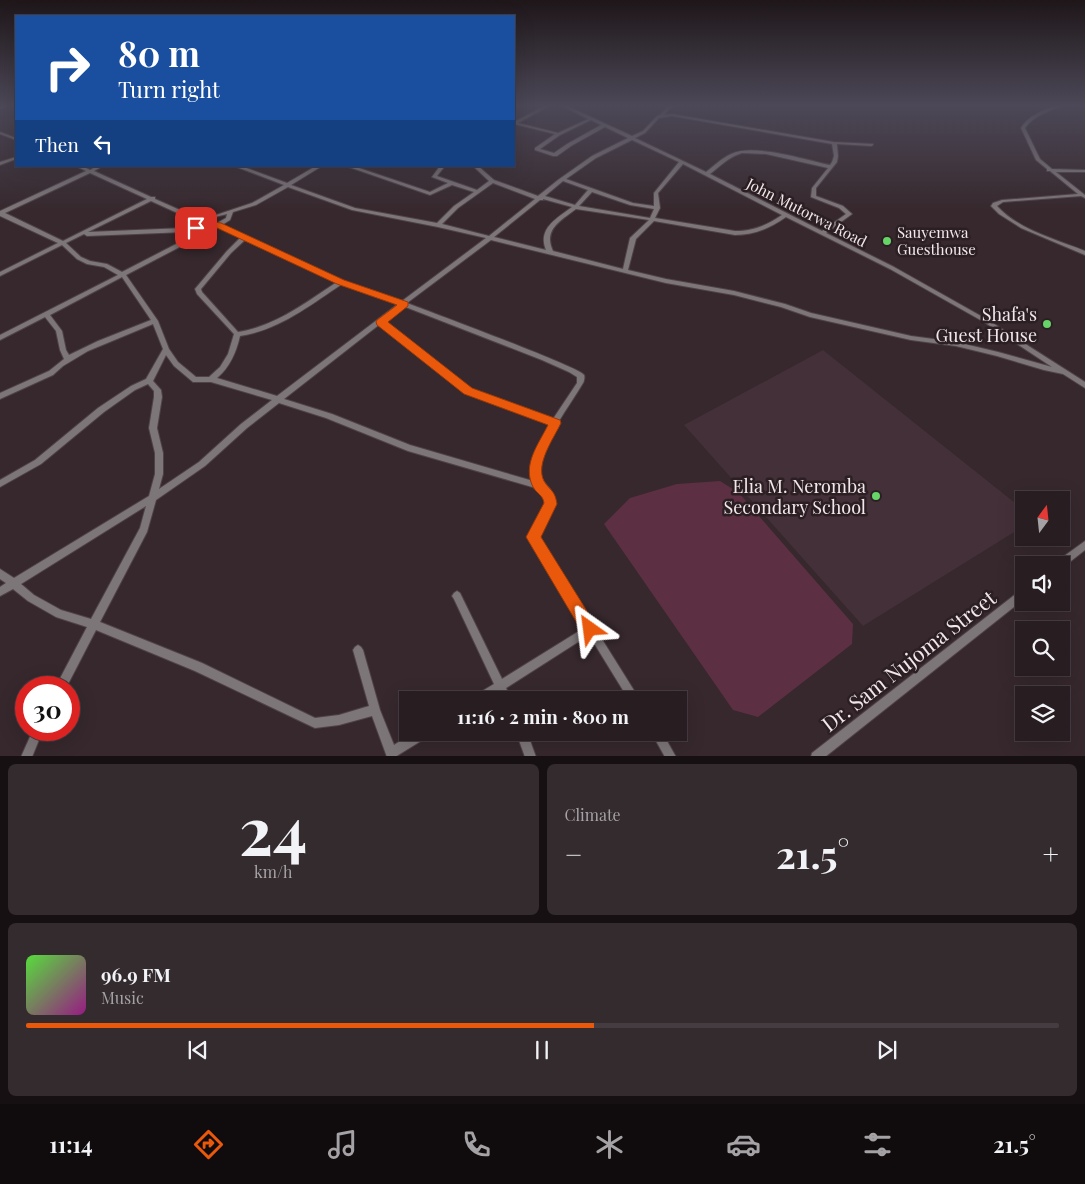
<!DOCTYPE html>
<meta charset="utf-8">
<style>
:root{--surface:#281e22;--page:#342b2f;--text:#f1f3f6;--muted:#a5a2a5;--line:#443c40;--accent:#ea580c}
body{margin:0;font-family:"Playfair Display",serif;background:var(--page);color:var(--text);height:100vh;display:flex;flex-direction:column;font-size:19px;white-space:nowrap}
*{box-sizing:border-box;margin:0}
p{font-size:16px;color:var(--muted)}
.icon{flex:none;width:28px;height:28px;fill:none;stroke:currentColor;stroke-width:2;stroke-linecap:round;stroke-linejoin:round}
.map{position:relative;height:756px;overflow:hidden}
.side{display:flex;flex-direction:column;gap:8px;padding:8px;background:#161013;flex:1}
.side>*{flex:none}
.banner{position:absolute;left:15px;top:15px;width:500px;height:152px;border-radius:0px;box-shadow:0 5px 20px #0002,0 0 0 1px var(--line);background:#1a4fa0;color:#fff;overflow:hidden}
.needle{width:32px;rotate:15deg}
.controls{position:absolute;left:1015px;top:491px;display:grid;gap:10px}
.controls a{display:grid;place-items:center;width:55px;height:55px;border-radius:0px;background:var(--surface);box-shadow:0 5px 20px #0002,0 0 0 1px var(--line);font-size:25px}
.speed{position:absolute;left:15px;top:676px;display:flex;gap:10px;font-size:25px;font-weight:700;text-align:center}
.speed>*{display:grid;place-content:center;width:65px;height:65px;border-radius:50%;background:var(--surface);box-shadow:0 5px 20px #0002,0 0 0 1px var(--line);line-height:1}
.speed .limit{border:8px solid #d22;background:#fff;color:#111}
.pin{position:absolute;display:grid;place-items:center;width:42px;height:42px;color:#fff;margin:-21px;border-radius:10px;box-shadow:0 2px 8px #0006}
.me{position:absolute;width:55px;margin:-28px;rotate:329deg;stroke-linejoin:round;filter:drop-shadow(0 0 4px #0008)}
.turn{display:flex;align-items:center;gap:18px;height:105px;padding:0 20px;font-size:22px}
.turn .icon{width:65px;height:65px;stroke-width:2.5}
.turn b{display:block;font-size:35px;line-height:42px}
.then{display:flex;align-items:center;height:48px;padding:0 20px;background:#0003;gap:10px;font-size:19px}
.big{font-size:38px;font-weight:700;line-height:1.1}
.side .tile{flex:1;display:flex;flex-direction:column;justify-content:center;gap:8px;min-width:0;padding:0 18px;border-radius:8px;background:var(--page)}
.side .dial{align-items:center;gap:0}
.dial b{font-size:65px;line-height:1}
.song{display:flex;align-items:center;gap:15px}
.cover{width:60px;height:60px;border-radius:8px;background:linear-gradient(135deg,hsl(110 70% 55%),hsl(310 70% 35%))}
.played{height:5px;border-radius:2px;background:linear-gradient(90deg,var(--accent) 55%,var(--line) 55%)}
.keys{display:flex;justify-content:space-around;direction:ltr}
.heat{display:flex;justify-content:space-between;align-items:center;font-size:28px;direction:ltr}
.side .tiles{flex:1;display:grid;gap:8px;grid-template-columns:1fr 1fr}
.tile:last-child{grid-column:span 2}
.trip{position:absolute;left:399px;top:691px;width:288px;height:50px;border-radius:0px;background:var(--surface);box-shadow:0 5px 20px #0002,0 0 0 1px var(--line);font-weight:700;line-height:50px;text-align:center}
.dock{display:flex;height:80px;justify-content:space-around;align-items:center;background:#100c0e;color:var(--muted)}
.dock .icon{width:35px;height:35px}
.dock .on{color:var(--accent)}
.dock b{font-size:22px;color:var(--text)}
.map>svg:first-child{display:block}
.built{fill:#443038}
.green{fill:#5d2f43}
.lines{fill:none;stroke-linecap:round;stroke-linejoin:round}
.minor-casing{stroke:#504348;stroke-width:2}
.minor{fill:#7d7679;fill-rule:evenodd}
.route{fill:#ea580c;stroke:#983908}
.poi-dot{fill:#66d466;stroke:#2c1f24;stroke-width:2}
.labels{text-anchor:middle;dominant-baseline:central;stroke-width:5;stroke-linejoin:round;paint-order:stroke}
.far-street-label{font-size:15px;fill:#f2e8ec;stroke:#2c1f24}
.far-poi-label{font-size:15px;fill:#f2e8ec;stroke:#2c1f24;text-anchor:start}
.poi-label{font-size:18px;fill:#f2e8ec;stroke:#2c1f24;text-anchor:end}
.near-street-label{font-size:21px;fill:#f2e8ec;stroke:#2c1f24}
</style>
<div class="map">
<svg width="1085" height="757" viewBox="0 0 1085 757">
<rect width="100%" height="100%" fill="#36282d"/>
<!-- built -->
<path class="built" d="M 823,350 L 1024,510 L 1024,526 L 863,626 L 684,425 Z"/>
<!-- green -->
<path class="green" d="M 720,481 L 739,493 L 853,624 L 852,644 L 758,717 L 733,710 L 604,524 L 630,498 L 677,484 Z"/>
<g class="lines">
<defs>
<g id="minor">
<path d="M 3,105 L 9,105 L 0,109 L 0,107 Z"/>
<path d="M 515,105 L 520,105 L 514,109 L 514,106 Z"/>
<path d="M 546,105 L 551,105 L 518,123 L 558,133 L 588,119 L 560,105 L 565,105 L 632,136 L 643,131 L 657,116 L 660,115 L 669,105 L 673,105 L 664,115 L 672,114 L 834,142 L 873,144 L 873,145 L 871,146 L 837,144 L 838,156 L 837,162 L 816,188 L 816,196 L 843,206 L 852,214 L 826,233 L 894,267 L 988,320 L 1085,382 L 1085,388 L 1063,374 L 1044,370 L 997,356 L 956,346 L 911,340 L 810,317 L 781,307 L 734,295 L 666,283 L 491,240 L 407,303 C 427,311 580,367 584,375 C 585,376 584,382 583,383 C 569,407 545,437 540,464 C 536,485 552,483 554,498 C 555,509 543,527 538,537 L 640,700 L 629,700 L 589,635 L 506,688 L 512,700 L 502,700 L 498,693 L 487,700 L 473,700 L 474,696 L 494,684 L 454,599 L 452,596 L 454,593 L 457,591 L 460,593 L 502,679 L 584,628 L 529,537 C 533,528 549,505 545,495 C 544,494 541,491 539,489 L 408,451 L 326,418 L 279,403 L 247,428 L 205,466 L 156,500 L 147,532 L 100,622 L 202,663 L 315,718 L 339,715 L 369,706 L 353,650 L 355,647 L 358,645 L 361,647 L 363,650 L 380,710 L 394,745 L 414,732 L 430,732 L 429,736 L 395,757 L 387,757 L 372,716 L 339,725 L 315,728 L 195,671 L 96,630 L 66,688 L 55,688 L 87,627 L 56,617 L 28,601 L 13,589 L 0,596 L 0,587 L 6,583 L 0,579 L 0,569 L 14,578 L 149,496 L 155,474 L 155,453 L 149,428 L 154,397 L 154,391 L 148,384 L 135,390 L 104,412 L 41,464 L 0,487 L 0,480 L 35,460 L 98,408 L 131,386 L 146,379 L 163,349 L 153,324 L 88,351 L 63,366 L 53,375 L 0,399 L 0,393 L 49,371 L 64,359 L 60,350 L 56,331 L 45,317 L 0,340 L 0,335 L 118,275 L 104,267 L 87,264 L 77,259 L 62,245 L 0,276 L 0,272 L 58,243 L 0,216 L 0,211 L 86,171 L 76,166 L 82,166 L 90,170 L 97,166 L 103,166 L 94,171 L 151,197 L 155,197 L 155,199 L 198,218 L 216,215 L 252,203 L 284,185 L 234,166 L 241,166 L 287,183 L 316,166 L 322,166 L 291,185 L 355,208 L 437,223 L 454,206 L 474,192 L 452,185 L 430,195 L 346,166 L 353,166 L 430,192 L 448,183 L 432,177 L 440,166 L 445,166 L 437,176 L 477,190 L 489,181 L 473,166 L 478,166 L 494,180 L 538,196 L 558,180 L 592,156 L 628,138 L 605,127 L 571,146 L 557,156 L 553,156 L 535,150 L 535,148 L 555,134 L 514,124 L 514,122 ZM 672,116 L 832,144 L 834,156 L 832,162 L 830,165 C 806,160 754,143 731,154 C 722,158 714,166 706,172 L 635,138 L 645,133 L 659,118 ZM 591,120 L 601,125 L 567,144 L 554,153 L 540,149 L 560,135 ZM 632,140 L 679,162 L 654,193 L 654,206 L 633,203 L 566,179 L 596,158 ZM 742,153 L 766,154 L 828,168 L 812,188 L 811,197 L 839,208 L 846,214 L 822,231 L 710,174 C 720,166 729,157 742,153 ZM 683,164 L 782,215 C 767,225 754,231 735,231 L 655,218 L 660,208 L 658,193 ZM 90,173 L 147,199 L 63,241 L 5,213 ZM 563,181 L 588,190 L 575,205 L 545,196 ZM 493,183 L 535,199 L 489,236 L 442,224 L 458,208 ZM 288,187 L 352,210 L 438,227 L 486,238 L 402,301 L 343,281 L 222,225 L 230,220 L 233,212 L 256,205 ZM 592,192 L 630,205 L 654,209 L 650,218 L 579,206 ZM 543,199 L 572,207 C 557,218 537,229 546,250 L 494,237 L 540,200 L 543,200 ZM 151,201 L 195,221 L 202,223 L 185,228 L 88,232 ZM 576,209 L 649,220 L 630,238 L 623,269 L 553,251 C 543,230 560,221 576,209 ZM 227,214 L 226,218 L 217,223 L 203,220 ZM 786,217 L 890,269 L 984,322 L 1052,367 L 998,352 L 956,342 L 911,336 L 811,313 L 785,304 L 734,291 L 666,279 L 628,270 L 636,239 L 654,221 L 735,235 C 755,235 770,228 786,217 ZM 208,224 L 213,225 L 122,272 L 107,264 L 90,261 L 81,257 L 66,243 L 84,234 L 87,236 L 185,232 ZM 218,227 L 241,237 L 227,251 L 195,289 L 197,294 L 234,334 L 228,354 L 220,367 L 209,377 L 196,377 L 178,362 L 169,349 L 158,321 L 126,275 ZM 246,239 L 337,282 C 305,303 276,326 238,332 L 202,292 L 201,289 L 231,253 ZM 122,277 L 151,320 L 98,341 L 69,355 L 66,350 L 62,331 L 50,315 ZM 342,284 L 398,304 L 277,396 L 217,378 C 230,367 236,353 240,336 C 279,330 309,306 342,284 ZM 403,306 L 542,360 L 569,372 L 577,377 L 577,383 L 553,419 L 470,389 L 384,321 ZM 380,324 L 466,393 L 550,424 C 542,440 526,463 533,481 L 410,445 L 332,414 L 284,399 ZM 166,355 L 174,366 L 193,382 L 211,382 L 272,400 L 241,424 L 199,462 L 159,489 L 163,474 L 163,453 L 157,428 L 162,397 L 161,390 L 153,381 ZM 146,506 L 140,528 L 91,619 L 61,610 L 34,595 L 21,584 Z"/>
<path d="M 1056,105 L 1064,105 C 1051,111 1034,115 1025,128 L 1040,159 L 1052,169 L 1085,170 L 1085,172 L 1056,172 L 1085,195 L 1085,198 L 1081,196 L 1003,202 L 997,206 C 1019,230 1055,239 1085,251 L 1085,255 L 1021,228 L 999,214 L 991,206 L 993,203 L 1002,200 L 1078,194 L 1050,171 L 1047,171 L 1047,169 L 1036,160 L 1021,128 C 1028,116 1043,110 1056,105 Z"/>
<path d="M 0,132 L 16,138 L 16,140 L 0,134 Z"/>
<path d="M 16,157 L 16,159 L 0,165 L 0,162 Z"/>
<path d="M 1085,541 L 1085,550 L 1062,568 L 1061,568 L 1061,565 L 1055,565 L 1056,562 Z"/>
<path d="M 1024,589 L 1024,599 L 825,757 L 811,757 L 812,753 L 1021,590 Z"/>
<path d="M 33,730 L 43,730 L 32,757 L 21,757 Z"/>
<path d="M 516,732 L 527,732 L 536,757 L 525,757 Z"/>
<path d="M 651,732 L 662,732 L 676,757 L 665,757 Z"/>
</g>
</defs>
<!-- minor casing -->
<use href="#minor" class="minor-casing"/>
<!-- minor -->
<use href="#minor" class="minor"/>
</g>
<!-- sky -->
<linearGradient id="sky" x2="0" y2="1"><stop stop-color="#1e1619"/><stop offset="0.5" stop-color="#4c4857"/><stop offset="1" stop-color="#4c4857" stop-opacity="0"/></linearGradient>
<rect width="1085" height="211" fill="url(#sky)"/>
<!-- route -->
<path class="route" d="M 207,221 L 221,223 L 344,280 L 408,302 L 408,306 L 388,322 L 472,388 L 560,420 L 561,423 C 554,438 535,464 544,481 C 550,491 555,490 557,504 L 541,537 L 595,624 L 597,629 L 595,635 L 590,637 L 584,635 L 526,537 L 544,503 C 543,495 537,494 533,487 C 522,465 538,445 548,425 L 464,394 L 377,325 L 376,322 L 377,320 L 397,305 L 337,284 L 215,227 L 208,226 L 196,231 L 191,228 Z"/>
<!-- markers -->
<g class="poi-dot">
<circle cx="887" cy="241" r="5"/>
<circle cx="1047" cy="324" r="5"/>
<circle cx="876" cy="496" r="5"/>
</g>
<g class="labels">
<!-- far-street labels -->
<g class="far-street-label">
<text transform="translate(807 212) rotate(27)">John Mutorwa Road</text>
</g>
<!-- far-poi labels -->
<g class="far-poi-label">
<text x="897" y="232">Sauyemwa<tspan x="897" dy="17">Guesthouse</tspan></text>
</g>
<!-- poi labels -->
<g class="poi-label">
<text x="1037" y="314">Shafa's<tspan x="1037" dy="21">Guest House</tspan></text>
<text x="866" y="486">Elia M. Neromba<tspan x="866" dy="21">Secondary School</tspan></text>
</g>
<!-- near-street labels -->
<g class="near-street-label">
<text transform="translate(908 660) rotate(-38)">Dr. Sam Nujoma Street</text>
</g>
</g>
</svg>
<div class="controls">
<a><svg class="needle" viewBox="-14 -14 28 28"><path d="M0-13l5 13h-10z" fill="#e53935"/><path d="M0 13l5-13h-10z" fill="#a5a2a5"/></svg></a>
<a><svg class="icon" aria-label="sound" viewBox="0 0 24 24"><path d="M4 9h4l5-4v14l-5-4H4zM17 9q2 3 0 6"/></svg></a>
<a><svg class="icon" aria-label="search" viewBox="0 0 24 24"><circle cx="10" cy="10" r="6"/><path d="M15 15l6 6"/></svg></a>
<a><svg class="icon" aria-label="layers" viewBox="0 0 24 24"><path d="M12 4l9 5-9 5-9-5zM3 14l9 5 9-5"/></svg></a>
</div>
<div class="speed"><div class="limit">30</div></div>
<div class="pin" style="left:196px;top:228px;background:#d93025"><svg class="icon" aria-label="arrive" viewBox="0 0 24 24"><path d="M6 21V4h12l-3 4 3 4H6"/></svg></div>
<svg class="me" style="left:590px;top:629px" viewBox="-20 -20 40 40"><path d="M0-17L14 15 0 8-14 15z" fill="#ea580c" stroke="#fff" stroke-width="4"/></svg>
<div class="trip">11:16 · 2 min · 800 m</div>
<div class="banner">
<div class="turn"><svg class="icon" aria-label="right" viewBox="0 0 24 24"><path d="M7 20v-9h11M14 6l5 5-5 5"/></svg><div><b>80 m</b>Turn right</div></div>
<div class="then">Then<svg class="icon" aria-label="left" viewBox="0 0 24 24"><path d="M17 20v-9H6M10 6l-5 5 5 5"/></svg></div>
</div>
</div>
<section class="side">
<div class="tiles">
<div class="tile dial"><b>24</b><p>km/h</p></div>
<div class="tile"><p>Climate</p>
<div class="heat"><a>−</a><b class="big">21.5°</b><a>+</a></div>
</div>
<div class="tile">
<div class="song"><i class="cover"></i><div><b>96.9 FM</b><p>Music</p></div></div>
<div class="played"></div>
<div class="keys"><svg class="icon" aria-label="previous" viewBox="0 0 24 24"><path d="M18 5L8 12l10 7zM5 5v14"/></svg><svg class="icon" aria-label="pause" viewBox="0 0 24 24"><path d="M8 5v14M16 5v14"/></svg><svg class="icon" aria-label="next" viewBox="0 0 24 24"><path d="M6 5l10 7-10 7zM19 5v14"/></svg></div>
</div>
</div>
</section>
<nav class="dock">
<b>11:14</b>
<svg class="icon on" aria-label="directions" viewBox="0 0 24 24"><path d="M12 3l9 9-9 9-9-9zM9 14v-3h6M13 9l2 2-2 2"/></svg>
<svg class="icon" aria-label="music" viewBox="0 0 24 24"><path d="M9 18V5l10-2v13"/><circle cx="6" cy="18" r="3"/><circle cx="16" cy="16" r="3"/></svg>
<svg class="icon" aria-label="phone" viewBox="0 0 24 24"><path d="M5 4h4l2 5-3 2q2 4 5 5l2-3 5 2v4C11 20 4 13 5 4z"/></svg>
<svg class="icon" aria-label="climate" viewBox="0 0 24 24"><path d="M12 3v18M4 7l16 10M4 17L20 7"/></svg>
<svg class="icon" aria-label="car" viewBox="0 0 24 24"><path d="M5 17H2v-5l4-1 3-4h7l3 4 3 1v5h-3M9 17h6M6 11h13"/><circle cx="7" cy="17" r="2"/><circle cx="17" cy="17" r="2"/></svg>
<svg class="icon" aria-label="filters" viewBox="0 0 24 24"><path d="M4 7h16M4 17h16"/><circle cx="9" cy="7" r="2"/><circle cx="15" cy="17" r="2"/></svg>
<b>21.5°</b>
</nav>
